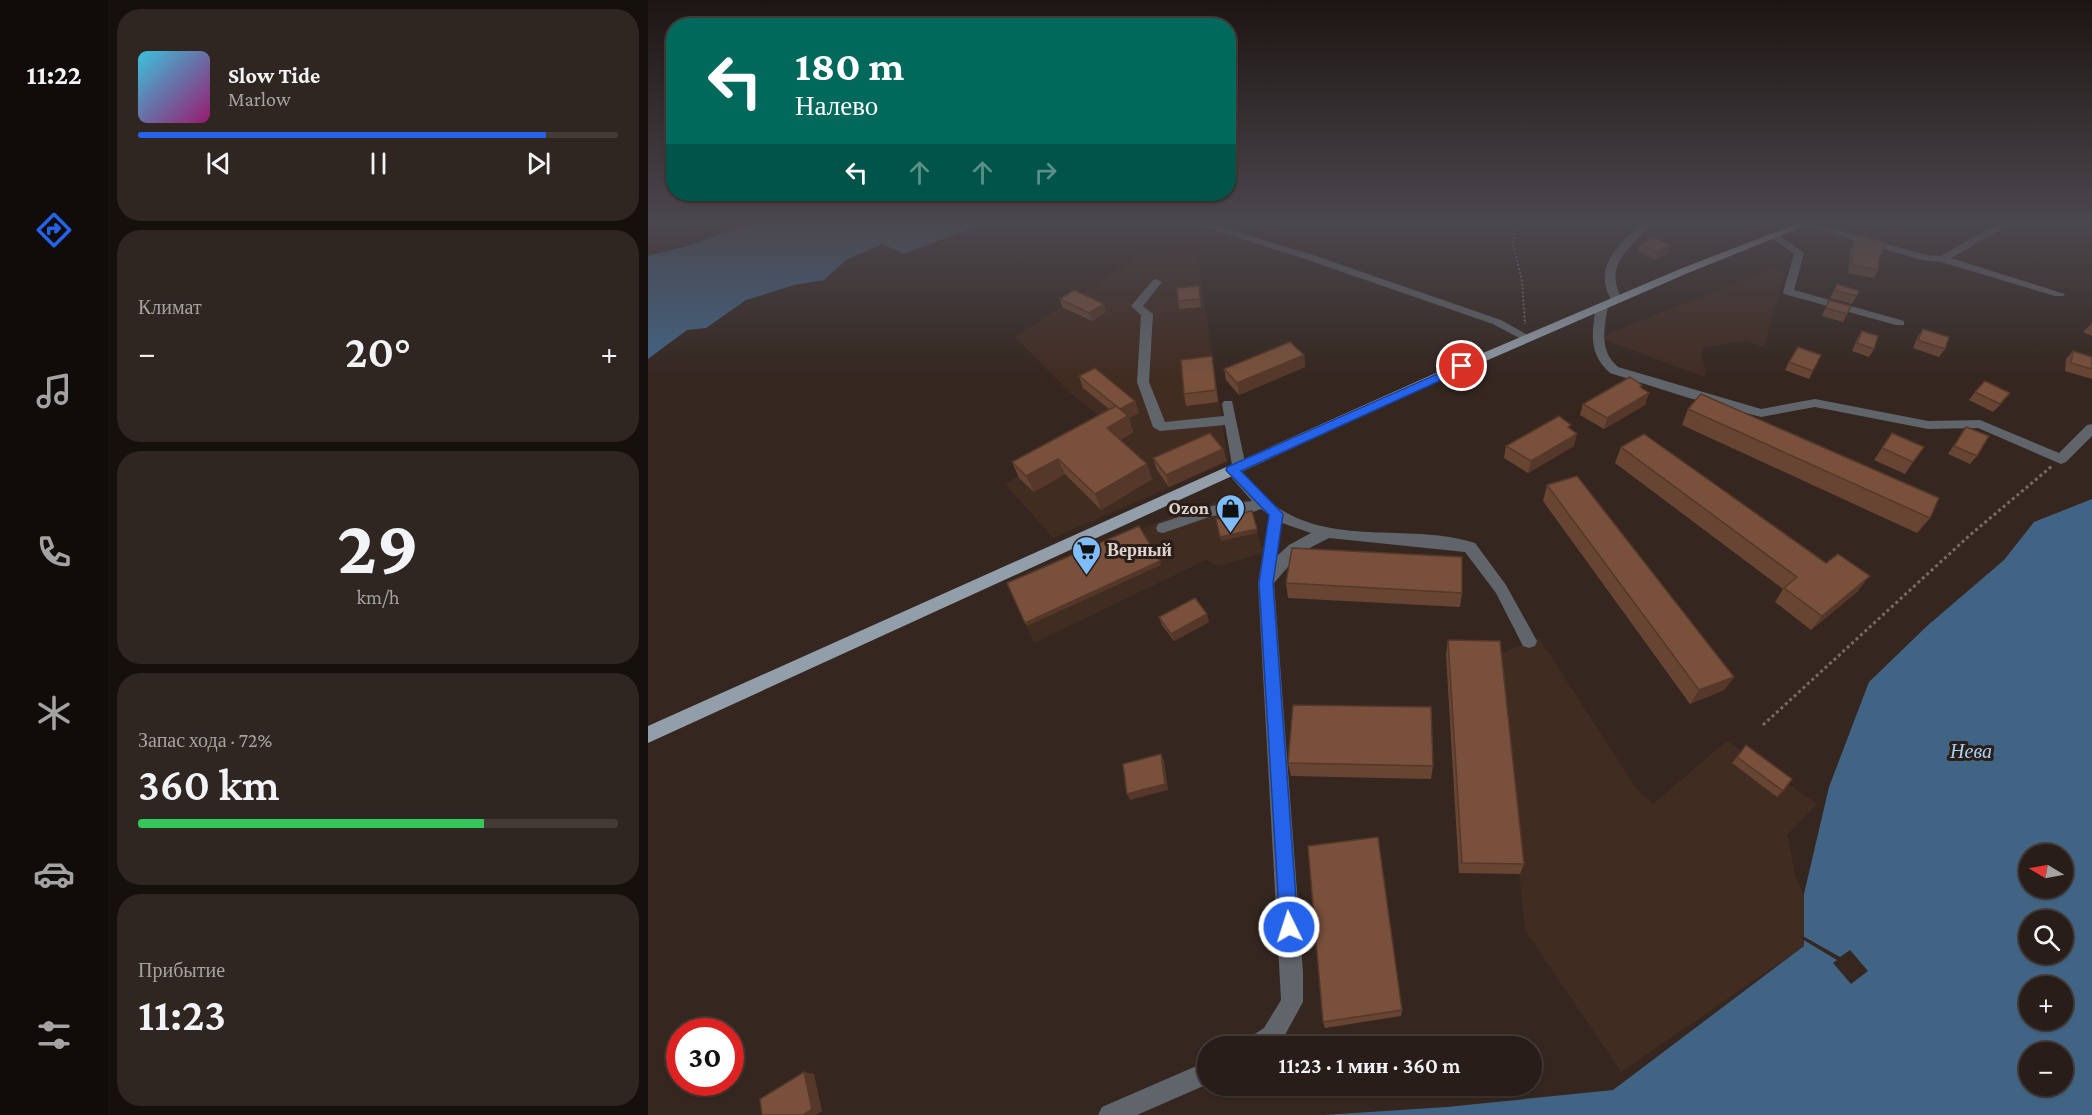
<!DOCTYPE html>
<html lang="ru">
<meta charset="utf-8">
<style>
:root{--surface:#281d18;--page:#302621;--text:#f1f3f6;--muted:#a5a2a2;--line:#443b37;--accent:#2563eb}
body{margin:0;font-family:"Crimson Pro",serif;background:var(--page);color:var(--text);height:100vh;display:flex;flex-direction:column;font-size:22px;white-space:nowrap}
*{box-sizing:border-box;margin:0}
p{font-size:20px;color:var(--muted)}
.icon{flex:none;width:33px;height:33px;fill:none;stroke:currentColor;stroke-width:2;stroke-linecap:round;stroke-linejoin:round}
.map{position:relative;flex:1;overflow:hidden}
.details{display:flex;flex-direction:column;gap:9px;padding:9px;background:#16100d;width:540px}
.details>*{flex:none}
.top-card{position:absolute;left:18px;top:18px;width:570px;height:183px;border-radius:24px;box-shadow:0 2px 4px #0004,0 0 0 2px var(--line);background:#00695c;color:#fff;overflow:hidden}
.needle{width:39px;rotate:280deg}
.controls{position:absolute;left:1371px;top:844px;display:grid;gap:12px}
.controls a{display:grid;place-items:center;width:54px;height:54px;border-radius:50%;background:var(--surface);box-shadow:0 2px 4px #0004,0 0 0 2px var(--line);font-size:30px}
.speed{position:absolute;left:18px;top:1018px;display:flex;gap:12px;font-size:30px;font-weight:700;text-align:center}
.speed>*{display:grid;place-content:center;width:78px;height:78px;border-radius:50%;background:var(--surface);box-shadow:0 2px 4px #0004,0 0 0 2px var(--line);line-height:1}
.speed .limit{border:9px solid #d22;background:#fff;color:#111}
.pin{position:absolute;display:grid;place-items:center;width:51px;height:51px;color:#fff;margin:-26px;border:3px solid #fff;border-radius:50%;box-shadow:0 2px 6px #0007}
.me{position:absolute;width:66px;margin:-33px;rotate:356deg;stroke-linejoin:round;filter:drop-shadow(0 0 4px #0008)}
.turn{display:flex;align-items:center;gap:21px;height:126px;padding:0 30px;font-size:27px}
.turn .icon{width:78px;height:78px;stroke-width:2.5}
.turn b{display:block;font-size:42px;line-height:51px}
.lanes{display:flex;align-items:center;height:57px;padding:0 30px;background:#0003;justify-content:center;gap:30px;direction:ltr}
.lanes .off{opacity:.35}
.big{font-size:45px;font-weight:600;line-height:1.1}
.details .card{flex:1;display:flex;flex-direction:column;justify-content:center;gap:9px;min-width:0;padding:0 21px;border-radius:24px;background:var(--page)}
.details .dial{align-items:center;gap:0}
.dial b{font-size:78px;line-height:1}
.song{display:flex;align-items:center;gap:18px}
.cover{width:72px;height:72px;border-radius:9px;background:linear-gradient(135deg,hsl(190 70% 55%),hsl(320 70% 35%))}
.played{height:6px;border-radius:3px;background:linear-gradient(90deg,var(--accent) 85%,var(--line) 85%)}
.keys{display:flex;justify-content:space-around;direction:ltr}
.heat{display:flex;justify-content:space-between;align-items:center;font-size:33px;direction:ltr}
.charge{height:9px;border-radius:4px;background:linear-gradient(90deg,#34c759 72%,var(--line) 0)}
.trip{position:absolute;left:549px;top:1036px;width:345px;height:60px;border-radius:30px;background:var(--surface);box-shadow:0 2px 4px #0004,0 0 0 2px var(--line);font-weight:600;line-height:60px;text-align:center}
main{display:flex;flex:1;min-height:0}
.tab-bar{display:flex;flex-direction:column;width:108px;justify-content:space-around;align-items:center;background:#100c0a;color:var(--muted)}
.tab-bar .icon{width:42px;height:42px}
.tab-bar .current{color:var(--accent)}
.tab-bar b{font-size:27px;color:var(--text)}
.map>svg:first-child{display:block}
.built{fill:#412c22}
.water{fill:#426484;fill-rule:evenodd}
.pier{fill:#352720}
.lines{fill:none;stroke-linecap:round;stroke-linejoin:round}
.path-far1{stroke:#776b65;stroke-width:2;stroke-dasharray:2 2;stroke-linecap:butt}
.path{stroke:#776b65;stroke-width:3;stroke-dasharray:3 3;stroke-linecap:butt}
.minor{fill:#5f656a;fill-rule:evenodd}
.major{fill:#929ea9;fill-rule:evenodd}
.wall{fill:#684533}
.shaded-wall{fill:#553829}
.building{fill:#79503b;stroke:#553829;stroke-width:1.5}
.route{fill:#2563eb;stroke:#184099;stroke-width:1.5}
.labels{text-anchor:middle;dominant-baseline:central;stroke-width:6;stroke-linejoin:round;paint-order:stroke}
.poi-label{font-size:18px;font-weight:bold;fill:#ddd3cf;stroke:#2b1d17;text-anchor:end}
.water-label{font-size:20px;font-style:italic;fill:#a5d1fb;stroke:#2b1d17}
</style>
<main>
<nav class="tab-bar">
<b>11:22</b>
<svg class="icon current" aria-label="directions" viewBox="0 0 24 24"><path d="M12 3l9 9-9 9-9-9zM9 14v-3h6M13 9l2 2-2 2"/></svg>
<svg class="icon" aria-label="music" viewBox="0 0 24 24"><path d="M9 18V5l10-2v13"/><circle cx="6" cy="18" r="3"/><circle cx="16" cy="16" r="3"/></svg>
<svg class="icon" aria-label="phone" viewBox="0 0 24 24"><path d="M5 4h4l2 5-3 2q2 4 5 5l2-3 5 2v4C11 20 4 13 5 4z"/></svg>
<svg class="icon" aria-label="climate" viewBox="0 0 24 24"><path d="M12 3v18M4 7l16 10M4 17L20 7"/></svg>
<svg class="icon" aria-label="car" viewBox="0 0 24 24"><path d="M5 17H2v-5l4-1 3-4h7l3 4 3 1v5h-3M9 17h6M6 11h13"/><circle cx="7" cy="17" r="2"/><circle cx="17" cy="17" r="2"/></svg>
<svg class="icon" aria-label="filters" viewBox="0 0 24 24"><path d="M4 7h16M4 17h16"/><circle cx="9" cy="7" r="2"/><circle cx="15" cy="17" r="2"/></svg>
</nav>
<section class="details">
<div class="card">
<div class="song"><i class="cover"></i><div><b>Slow Tide</b><p>Marlow</p></div></div>
<div class="played"></div>
<div class="keys"><svg class="icon" aria-label="previous" viewBox="0 0 24 24"><path d="M18 5L8 12l10 7zM5 5v14"/></svg><svg class="icon" aria-label="pause" viewBox="0 0 24 24"><path d="M8 5v14M16 5v14"/></svg><svg class="icon" aria-label="next" viewBox="0 0 24 24"><path d="M6 5l10 7-10 7zM19 5v14"/></svg></div>
</div>
<div class="card"><p>Климат</p>
<div class="heat"><a>−</a><b class="big">20°</b><a>+</a></div>
</div>
<div class="card dial"><b>29</b><p>km/h</p></div>
<div class="card"><p>Запас хода · 72%</p><b class="big">360 km</b><div class="charge"></div></div>
<div class="card"><p>Прибытие</p><b class="big">11:23</b></div>
</section>
<div class="map">
<svg width="1444" height="1115" viewBox="0 0 1444 1115">
<rect width="100%" height="100%" fill="#352720"/>
<!-- built -->
<g class="built">
<path d="M 549,251 L 580,462 L 405,538 L 357,484 L 459,422 L 421,392 L 367,337 L 493,255 Z"/>
<path d="M 1127,267 L 1137,272 L 1116,347 L 1098,341 L 1056,347 L 1053,355 L 1058,371 L 1056,377 L 955,339 L 962,333 Z"/>
<path d="M 580,500 L 601,500 L 615,553 L 571,566 L 558,560 L 386,643 L 360,586 L 543,508 Z"/>
<path d="M 891,638 L 990,791 L 1005,804 L 1079,741 L 1169,804 L 1139,835 L 1148,878 L 1175,933 L 973,1072 L 877,930 L 849,655 Z"/>
</g>
<!-- water -->
<g class="water">
<path d="M 136,221 L 359,221 L 352,224 L 329,226 L 256,254 L 234,244 L 198,260 L 176,280 L 146,285 L 98,300 L 58,328 L 39,330 L 0,359 L 0,256 L 47,244 L 91,226 Z"/>
<path d="M 1444,499 L 1444,1115 L 675,1115 L 799,1107 L 965,1090 L 1156,946 L 1156,894 L 1181,787 L 1221,682 L 1279,626 L 1356,560 L 1386,522 ZM 1382,855 L 1414,855 L 1414,888 L 1382,888 ZM 1382,921 L 1414,921 L 1414,954 L 1382,954 ZM 1382,987 L 1414,987 L 1414,1020 L 1382,1020 ZM 1382,1053 L 1414,1053 L 1414,1086 L 1382,1086 Z"/>
</g>
<!-- pier -->
<path class="pier" d="M 1153,935 L 1192,957 L 1202,950 L 1220,971 L 1203,984 L 1185,963 L 1189,960 L 1154,939 Z"/>
<g class="lines">
<!-- path-far1 -->
<g class="path-far1">
<path d="M 869,221 L 865,244 L 874,281 L 877,324"/>
<path d="M 75,224 L 92,221"/>
</g>
<!-- path -->
<path class="path" d="M 1115,725 L 1322,535 L 1404,466"/>
<!-- minor -->
<g class="minor">
<path d="M 537,221 L 552,221 L 662,254 L 853,320 L 885,338 L 883,340 L 875,340 L 845,324 L 654,258 Z"/>
<path d="M 996,221 L 1006,221 C 985,246 954,263 974,299 L 972,301 L 964,301 C 943,267 972,243 996,221 Z"/>
<path d="M 1141,221 L 1156,221 L 1278,255 L 1292,256 L 1356,221 L 1368,221 L 1303,258 L 1417,294 L 1415,296 L 1407,296 L 1293,262 L 1273,260 Z"/>
<path d="M 1128,233 L 1156,253 L 1146,290 L 1256,321 L 1256,325 L 1248,325 L 1136,294 L 1135,292 L 1146,254 L 1124,238 L 1123,236 Z"/>
<path d="M 509,279 L 514,282 L 495,306 L 505,314 L 501,382 L 517,422 L 576,416 L 574,404 L 576,401 L 584,401 L 598,467 L 593,471 C 606,485 618,499 632,509 C 690,546 765,523 827,543 L 858,585 L 889,641 L 887,646 L 881,648 L 875,646 L 848,593 L 817,552 L 681,538 L 652,553 L 626,583 L 655,972 L 655,1002 L 632,1044 L 627,1047 L 596,1047 L 599,1039 L 616,1028 L 633,1000 L 610,583 L 621,515 L 613,509 L 605,512 L 564,516 L 515,533 L 510,532 L 508,528 L 510,524 L 563,506 L 604,501 L 577,470 L 584,465 L 577,425 L 512,431 L 505,427 L 489,382 L 493,315 L 483,306 L 505,280 ZM 634,523 L 663,533 L 641,545 L 629,556 Z"/>
<path d="M 954,303 L 960,306 C 956,329 951,351 970,367 L 1113,409 L 1167,399 L 1280,421 L 1332,420 L 1411,453 L 1439,425 L 1444,424 L 1444,436 L 1418,462 L 1413,464 L 1330,428 L 1280,429 L 1167,407 L 1113,417 L 1041,398 L 962,373 C 940,354 944,332 948,306 Z"/>
<path d="M 560,1061 L 560,1084 L 489,1115 L 450,1115 L 454,1107 Z"/>
</g>
<!-- major -->
<path class="major" d="M 1156,221 L 1169,221 L 1040,273 L 796,379 L 0,743 L 0,726 L 788,373 L 1032,269 Z"/>
</g>
<!-- wall -->
<g class="wall">
<path d="M 1210,235 L 1231,258 L 1230,270 L 1226,278 L 1200,273 L 1202,249 Z"/>
<path d="M 992,244 L 1022,245 L 1020,253 L 1007,260 L 990,251 Z"/>
<path d="M 1189,284 L 1211,291 L 1204,304 L 1182,298 Z"/>
<path d="M 551,286 L 553,307 L 531,309 L 530,301 Z"/>
<path d="M 412,299 L 458,312 L 444,321 L 414,307 Z"/>
<path d="M 1181,300 L 1203,306 L 1195,322 L 1174,316 Z"/>
<path d="M 1444,323 L 1444,336 L 1435,332 Z"/>
<path d="M 1275,329 L 1297,349 L 1291,357 L 1265,348 L 1270,336 Z"/>
<path d="M 1214,331 L 1226,349 L 1221,357 L 1204,351 L 1209,339 Z"/>
<path d="M 1425,351 L 1444,357 L 1444,379 L 1417,371 L 1418,359 Z"/>
<path d="M 656,355 L 657,367 L 591,395 L 578,380 L 576,369 Z"/>
<path d="M 1173,355 L 1161,379 L 1137,370 L 1141,362 Z"/>
<path d="M 566,368 L 570,402 L 538,406 L 536,394 Z"/>
<path d="M 431,376 L 487,401 L 491,413 L 481,418 L 485,432 L 472,440 L 504,479 L 453,510 L 417,474 L 386,492 L 371,478 L 364,462 L 461,409 L 435,388 Z"/>
<path d="M 993,388 L 997,405 L 956,429 L 932,415 L 935,404 Z"/>
<path d="M 1327,392 L 1356,401 L 1345,412 L 1321,400 Z"/>
<path d="M 1040,409 L 1282,518 L 1269,533 L 1034,425 Z"/>
<path d="M 1318,427 L 1329,456 L 1322,464 L 1300,454 Z"/>
<path d="M 922,429 L 926,446 L 880,473 L 856,458 L 858,446 Z"/>
<path d="M 1244,433 L 1265,462 L 1257,474 L 1226,460 Z"/>
<path d="M 973,447 L 1178,563 L 1210,591 L 1163,630 L 1127,602 L 1135,589 L 967,463 Z"/>
<path d="M 575,449 L 578,461 L 521,487 L 509,470 L 505,458 Z"/>
<path d="M 899,485 L 1086,677 L 1076,690 L 1042,704 L 895,501 Z"/>
<path d="M 638,583 L 814,593 L 812,607 L 640,598 Z"/>
<path d="M 511,617 L 561,622 L 526,641 L 514,625 Z"/>
<path d="M 800,640 L 876,864 L 872,874 L 811,873 L 798,654 Z"/>
<path d="M 1098,745 L 1135,791 L 1129,797 L 1084,763 Z"/>
<path d="M 640,763 L 785,766 L 783,779 L 643,776 Z"/>
<path d="M 754,1010 L 753,1016 L 677,1028 L 675,1022 Z"/>
</g>
<!-- shaded-wall -->
<g class="shaded-wall">
<path d="M 1022,245 L 1020,253 L 1007,260 L 1009,252 Z"/>
<path d="M 456,304 L 458,312 L 444,321 L 441,313 Z"/>
<path d="M 656,355 L 657,367 L 591,395 L 589,383 Z"/>
<path d="M 564,356 L 566,368 L 570,402 L 568,390 Z"/>
<path d="M 1001,393 L 997,405 L 956,429 L 959,418 Z"/>
<path d="M 487,401 L 491,413 L 481,418 L 485,432 L 464,444 L 459,428 L 472,410 Z"/>
<path d="M 929,434 L 926,446 L 880,473 L 883,461 Z"/>
<path d="M 575,449 L 578,461 L 521,487 L 518,475 Z"/>
<path d="M 410,459 L 417,474 L 386,492 L 378,476 Z"/>
<path d="M 499,464 L 504,479 L 453,510 L 447,494 Z"/>
<path d="M 609,529 L 609,533 L 573,541 L 572,537 Z"/>
<path d="M 512,561 L 513,565 L 379,626 L 377,623 Z"/>
<path d="M 1222,576 L 1210,591 L 1163,630 L 1174,616 Z"/>
<path d="M 559,614 L 561,622 L 526,641 L 523,634 Z"/>
<path d="M 1086,677 L 1076,690 L 1042,704 L 1051,690 Z"/>
<path d="M 513,754 L 516,760 L 520,790 L 482,800 L 479,794 Z"/>
<path d="M 156,1072 L 166,1074 L 174,1111 L 168,1115 L 155,1115 Z"/>
</g>
<!-- building -->
<g class="building">
<path d="M 1210,235 L 1238,243 L 1231,258 L 1230,270 L 1204,265 L 1206,242 Z"/>
<path d="M 1005,237 L 1022,245 L 1009,252 L 992,244 Z"/>
<path d="M 1189,284 L 1211,291 L 1209,296 L 1186,290 Z"/>
<path d="M 551,286 L 552,299 L 530,301 L 529,288 Z"/>
<path d="M 426,290 L 456,304 L 441,313 L 412,299 Z"/>
<path d="M 1181,300 L 1203,306 L 1199,314 L 1178,308 Z"/>
<path d="M 1275,329 L 1301,337 L 1297,349 L 1270,340 Z"/>
<path d="M 1214,331 L 1230,336 L 1226,349 L 1209,343 Z"/>
<path d="M 642,342 L 656,355 L 589,383 L 576,369 Z"/>
<path d="M 1150,347 L 1173,355 L 1165,371 L 1141,362 Z"/>
<path d="M 1425,351 L 1444,357 L 1444,369 L 1423,363 Z"/>
<path d="M 564,356 L 568,390 L 536,394 L 533,360 Z"/>
<path d="M 447,368 L 487,401 L 472,409 L 431,376 Z"/>
<path d="M 982,377 L 994,385 L 992,387 L 1001,393 L 959,418 L 935,404 Z"/>
<path d="M 1337,381 L 1362,393 L 1352,404 L 1327,392 Z"/>
<path d="M 1053,394 L 1291,498 L 1282,518 L 1040,409 Z"/>
<path d="M 468,406 L 480,416 L 459,428 L 499,464 L 447,494 L 410,459 L 378,476 L 364,462 Z"/>
<path d="M 911,416 L 923,425 L 920,427 L 929,434 L 883,461 L 858,446 Z"/>
<path d="M 1318,427 L 1341,436 L 1329,456 L 1306,446 Z"/>
<path d="M 562,433 L 575,449 L 518,475 L 505,458 Z"/>
<path d="M 1244,433 L 1276,447 L 1265,462 L 1234,448 Z"/>
<path d="M 996,434 L 1178,563 L 1190,554 L 1222,576 L 1174,616 L 1136,588 L 1149,577 L 973,447 Z"/>
<path d="M 929,476 L 1086,677 L 1051,690 L 899,485 Z"/>
<path d="M 604,511 L 609,529 L 572,537 L 568,519 Z"/>
<path d="M 491,526 L 512,561 L 377,623 L 359,583 Z"/>
<path d="M 644,548 L 814,557 L 814,593 L 638,583 Z"/>
<path d="M 547,598 L 559,614 L 523,634 L 511,617 Z"/>
<path d="M 800,640 L 852,641 L 876,864 L 814,863 Z"/>
<path d="M 645,705 L 783,707 L 785,766 L 640,763 Z"/>
<path d="M 1098,745 L 1144,779 L 1135,791 L 1089,757 Z"/>
<path d="M 513,754 L 517,784 L 479,794 L 475,764 Z"/>
<path d="M 730,837 L 754,1010 L 675,1022 L 660,846 Z"/>
<path d="M 156,1072 L 164,1109 L 155,1115 L 114,1115 L 112,1099 Z"/>
</g>
<!-- sky -->
<linearGradient id="sky" x2="0" y2="1"><stop stop-color="#1d1512"/><stop offset="0.59" stop-color="#4b474e"/><stop offset="1" stop-color="#4b474e" stop-opacity="0"/></linearGradient>
<rect width="1444" height="377" fill="url(#sky)"/>
<!-- route -->
<path class="route" d="M 814,363 L 818,364 L 818,369 L 593,471 L 635,514 L 625,583 L 650,927 L 648,933 L 641,936 L 634,933 L 632,927 L 611,583 L 621,515 L 578,470 L 579,467 Z"/>
<!-- icons -->
<defs>
<symbol id="shop-pin" viewBox="-11 -11 22 30"><path d="M0 17L-7.5 6A9.5 9.5 0 1 1 7.5 6Z" fill="#7ebdf9" stroke="#2b1d17"/><path d="M-5-2.5h2.3a2.7 3.5 0 0 1 5.4 0H5L5.5 6h-11ZM-1.5-2.5h3a1.5 2.3 0 0 0-3 0Z" fill="#111"/></symbol>
<symbol id="supermarket-pin" viewBox="-11 -11 22 30"><path d="M0 17L-7.5 6A9.5 9.5 0 1 1 7.5 6Z" fill="#7ebdf9" stroke="#2b1d17"/><path d="M-6-5.5h2.5l.6 2H6L4.5 2H-2.5L-4.4-4H-6ZM-1.5 3.2a1.3 1.3 0 1 0 .1 0ZM3 3.2a1.3 1.3 0 1 0 .1 0Z" fill="#111"/></symbol>
</defs>
<g fill-rule="evenodd">
<use href="#shop-pin" x="566" y="492" width="33" height="45"/>
<use href="#supermarket-pin" x="422" y="534" width="33" height="45"/>
</g>
<g class="labels">
<!-- poi labels -->
<g class="poi-label">
<text x="561" y="508">Ozon</text>
<text x="459" y="550" text-anchor="start">Верный</text>
</g>
<!-- water labels -->
<g class="water-label">
<text x="1323" y="751">Нева</text>
</g>
</g>
</svg>
<div class="controls">
<a><svg class="needle" viewBox="-14 -14 28 28"><path d="M0-13l5 13h-10z" fill="#e53935"/><path d="M0 13l5-13h-10z" fill="#a5a2a2"/></svg></a>
<a><svg class="icon" aria-label="search" viewBox="0 0 24 24"><circle cx="10" cy="10" r="6"/><path d="M15 15l6 6"/></svg></a>
<a>+</a>
<a>−</a>
</div>
<div class="speed"><div class="limit">30</div></div>
<div class="pin" style="left:814px;top:366px;background:#d93025"><svg class="icon" aria-label="arrive" viewBox="0 0 24 24"><path d="M6 21V4h12l-3 4 3 4H6"/></svg></div>
<svg class="me" style="left:641px;top:927px" viewBox="-20 -20 40 40"><circle r="17" fill="#2563eb" stroke="#fff" stroke-width="3"/><path d="M0-11L8 9 0 5-8 9z" fill="#fff"/></svg>
<div class="trip">11:23 · 1 мин · 360 m</div>
<div class="top-card">
<div class="turn"><svg class="icon" aria-label="left" viewBox="0 0 24 24"><path d="M17 20v-9H6M10 6l-5 5 5 5"/></svg><div><b>180 m</b>Налево</div></div>
<div class="lanes"><svg class="icon" aria-label="left" viewBox="0 0 24 24"><path d="M17 20v-9H6M10 6l-5 5 5 5"/></svg><svg class="icon off" aria-label="ahead" viewBox="0 0 24 24"><path d="M12 20V5M6 11l6-6 6 6"/></svg><svg class="icon off" aria-label="ahead" viewBox="0 0 24 24"><path d="M12 20V5M6 11l6-6 6 6"/></svg><svg class="icon off" aria-label="right" viewBox="0 0 24 24"><path d="M7 20v-9h11M14 6l5 5-5 5"/></svg></div>
</div>
</div>
</main>
